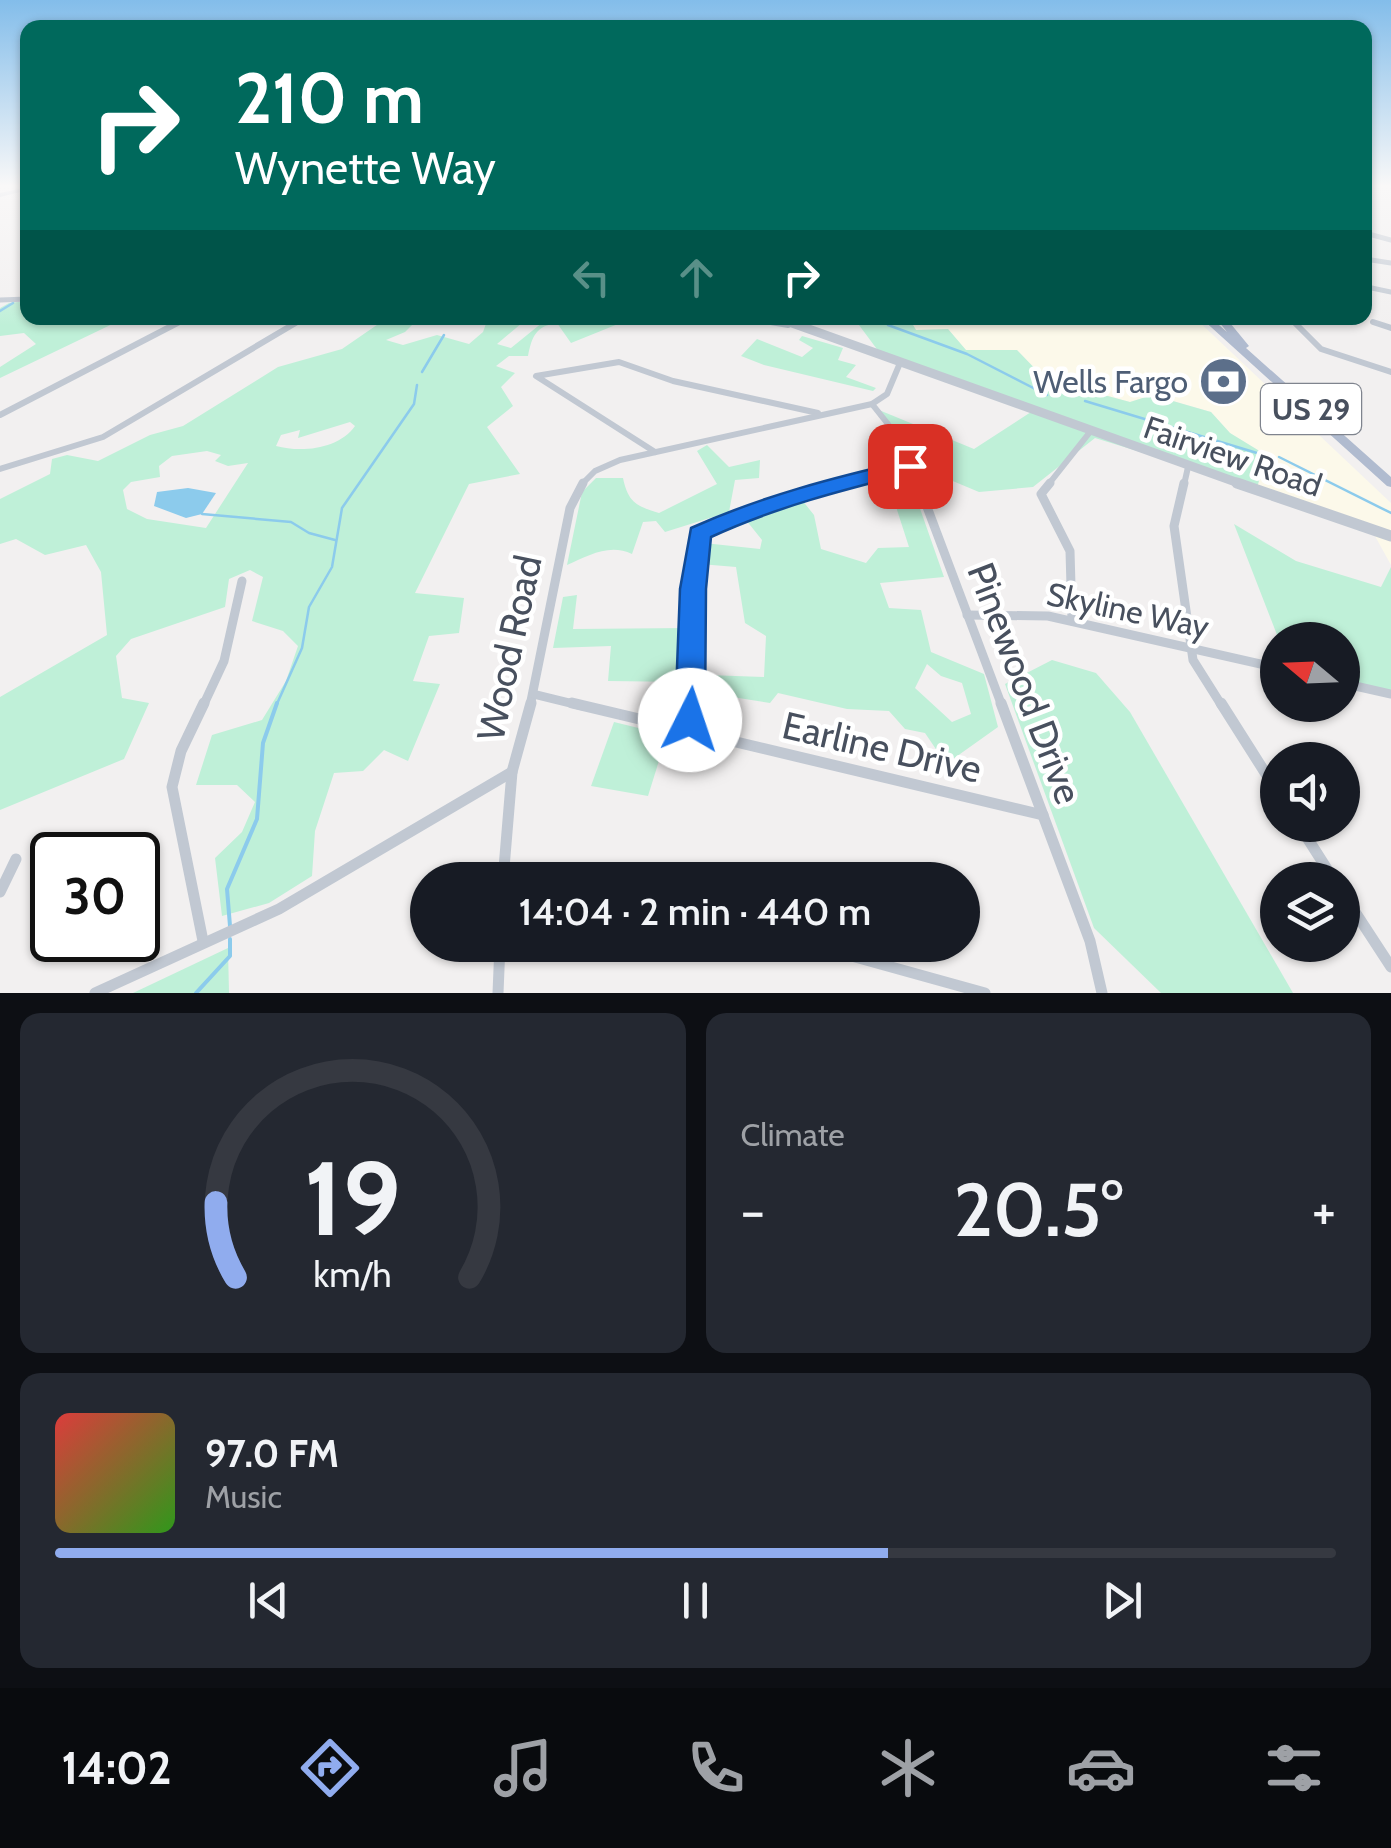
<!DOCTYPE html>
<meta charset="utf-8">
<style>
:root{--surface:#171b24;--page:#242831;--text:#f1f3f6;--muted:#9ea1a6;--line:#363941;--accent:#90acee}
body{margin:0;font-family:Cabin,sans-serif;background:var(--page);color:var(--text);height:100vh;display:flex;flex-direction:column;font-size:38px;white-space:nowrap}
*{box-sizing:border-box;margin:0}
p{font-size:32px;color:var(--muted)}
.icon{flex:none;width:55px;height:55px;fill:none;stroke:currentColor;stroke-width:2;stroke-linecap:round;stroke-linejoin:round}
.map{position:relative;height:993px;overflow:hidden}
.sheet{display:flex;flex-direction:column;gap:20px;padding:20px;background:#0d0f14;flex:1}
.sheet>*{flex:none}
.guide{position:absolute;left:20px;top:20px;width:1352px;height:305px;border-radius:20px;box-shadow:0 2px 8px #0004;background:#00695c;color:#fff;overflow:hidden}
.needle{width:65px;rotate:289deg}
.tools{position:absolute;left:1260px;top:622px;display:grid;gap:20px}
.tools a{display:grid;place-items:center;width:100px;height:100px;border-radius:50%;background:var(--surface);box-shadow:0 2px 8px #0004;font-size:50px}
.speed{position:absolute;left:30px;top:832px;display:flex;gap:20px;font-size:50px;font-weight:700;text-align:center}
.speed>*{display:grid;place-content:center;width:130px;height:130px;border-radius:50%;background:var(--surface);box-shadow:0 2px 8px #0004;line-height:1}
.speed .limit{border:5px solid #111;border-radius:15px;background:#fff;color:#111}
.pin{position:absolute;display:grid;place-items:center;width:85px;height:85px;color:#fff;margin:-42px;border-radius:20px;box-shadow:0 5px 15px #0006}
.me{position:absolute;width:110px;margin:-55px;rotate:4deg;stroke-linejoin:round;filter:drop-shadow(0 0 8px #0008)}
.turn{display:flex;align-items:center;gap:35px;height:210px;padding:0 50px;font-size:45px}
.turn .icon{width:130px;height:130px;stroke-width:2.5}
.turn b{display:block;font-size:70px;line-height:85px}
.lanes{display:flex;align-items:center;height:95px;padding:0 50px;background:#0003;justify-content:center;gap:50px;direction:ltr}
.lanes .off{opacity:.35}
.big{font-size:75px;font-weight:600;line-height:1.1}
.sheet .tile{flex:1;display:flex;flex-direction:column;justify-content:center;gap:15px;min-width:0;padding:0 35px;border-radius:20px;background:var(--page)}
.sheet .dial{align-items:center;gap:0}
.dial svg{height:260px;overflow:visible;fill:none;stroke:var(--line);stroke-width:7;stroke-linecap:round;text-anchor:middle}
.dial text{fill:var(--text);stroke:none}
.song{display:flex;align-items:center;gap:30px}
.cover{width:120px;height:120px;border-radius:15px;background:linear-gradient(135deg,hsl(0 70% 55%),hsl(110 70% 35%))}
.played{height:10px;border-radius:5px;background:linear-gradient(90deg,var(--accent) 65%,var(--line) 65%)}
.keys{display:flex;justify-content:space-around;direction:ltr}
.heat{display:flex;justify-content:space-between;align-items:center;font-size:55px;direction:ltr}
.sheet .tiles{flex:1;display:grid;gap:20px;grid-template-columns:1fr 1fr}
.tile:last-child{grid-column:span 2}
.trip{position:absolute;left:410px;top:862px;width:570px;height:100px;border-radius:50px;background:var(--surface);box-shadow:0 2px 8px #0004;font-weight:600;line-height:100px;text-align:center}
.tab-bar{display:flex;height:160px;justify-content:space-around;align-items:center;background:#090b0e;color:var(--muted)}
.tab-bar .icon{width:70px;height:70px}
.tab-bar .selected{color:var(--accent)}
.tab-bar b{font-size:45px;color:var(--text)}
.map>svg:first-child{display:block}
.commercial{fill:#fcf9ea}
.green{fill:#bff0d8;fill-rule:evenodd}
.water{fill:#8ccbec}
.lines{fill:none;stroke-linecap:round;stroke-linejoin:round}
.stream-far1{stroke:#8ccbec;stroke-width:2.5}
.stream{stroke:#8ccbec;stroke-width:4}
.minor-far3{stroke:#c1c8d2;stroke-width:5}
.minor-far2{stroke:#c1c8d2;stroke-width:6}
.minor-far1{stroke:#c1c8d2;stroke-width:9}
.minor{stroke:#c1c8d2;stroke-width:11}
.tertiary-far1{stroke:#c1c8d2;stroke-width:9}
.tertiary{stroke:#c1c8d2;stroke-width:11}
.primary{fill:#b0bbcf;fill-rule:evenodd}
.route{fill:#1a73e8;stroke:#114b97;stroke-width:2.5}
.labels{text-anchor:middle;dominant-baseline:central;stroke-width:9;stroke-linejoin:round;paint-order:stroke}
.shield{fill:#fff;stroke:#7f848e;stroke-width:2.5}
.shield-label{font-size:30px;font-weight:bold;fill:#48505e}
.service-label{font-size:32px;fill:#4e5e75;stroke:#fff;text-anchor:end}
.street-label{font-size:32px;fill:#48505e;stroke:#fff}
.near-street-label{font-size:38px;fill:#48505e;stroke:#fff}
</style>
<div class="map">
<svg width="1391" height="993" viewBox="0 0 1391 993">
<rect width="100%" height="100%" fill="#f2f0f0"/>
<!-- commercial -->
<path class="commercial" d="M 909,318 L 1195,318 L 1391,503 L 1391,565 L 1370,527 L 1257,488 L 1266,455 L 1230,433 L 1211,412 L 1153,395 L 1130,402 L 1045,379 L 1017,350 L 966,350 L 948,329 L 916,330 Z"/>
<!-- green -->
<g class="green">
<path d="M 27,301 L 28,318 L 125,318 L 0,378 L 0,367 L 36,344 L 24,333 L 0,336 L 0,308 L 9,303 Z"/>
<path d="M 387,318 L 419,318 L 405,332 L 386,340 L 403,345 L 437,335 L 469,344 L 483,332 L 488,318 L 528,318 L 497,344 L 511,348 L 548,318 L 628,320 L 571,343 L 557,323 C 536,326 532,336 528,356 L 509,356 L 496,366 L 515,373 L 501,387 L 513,406 L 487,427 L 520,474 L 469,484 L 415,593 L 464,598 L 459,633 L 429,636 L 413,681 L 440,684 L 408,761 L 384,750 L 363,771 L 334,773 L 315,831 L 312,876 L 269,903 L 222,916 L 215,858 L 242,832 L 255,802 L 237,785 L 196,785 L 212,735 L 262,720 L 286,681 L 298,646 L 283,631 L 252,621 L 263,577 L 250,570 L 229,579 L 225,607 L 131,639 L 116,656 L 122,698 L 149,703 L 124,759 L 0,810 L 0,697 L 107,635 L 101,572 L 86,545 L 45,555 L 16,539 L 0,544 L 0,499 L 50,474 L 52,459 L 67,455 L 98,461 L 150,435 L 183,426 L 278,367 L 342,349 ZM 350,422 L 355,426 C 339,449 302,453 276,446 L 281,435 L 300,430 L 298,438 ZM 207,451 L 221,455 L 215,461 L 228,466 L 248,463 L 206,528 L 147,519 L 127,509 L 123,490 L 131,482 L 160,477 L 159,466 L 172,456 Z"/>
<path d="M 846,318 L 909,318 L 916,330 L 948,329 L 966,350 L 1017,350 L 1045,379 L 1130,402 L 1152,395 L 1211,412 L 1230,433 L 1266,455 L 1257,488 L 1095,438 L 1033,487 L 979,492 L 924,469 L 874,408 L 974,449 L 1031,412 L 882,356 L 856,321 Z"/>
<path d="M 802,336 L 843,348 L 838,360 L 856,365 L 846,377 L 876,388 L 873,391 L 764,365 L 741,356 L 757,339 L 802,357 L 813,348 L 799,340 Z"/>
<path d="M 707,445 L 729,467 L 760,460 L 759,478 L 735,480 L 729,512 L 665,532 L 656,521 L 643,522 L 632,554 C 609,543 588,556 567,565 L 582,492 L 596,478 L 623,478 C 628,502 636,506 659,513 L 717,484 L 697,451 Z"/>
<path d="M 910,480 L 944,577 L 880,583 L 889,608 L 921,610 L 931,652 L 984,674 L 998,727 L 946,764 L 925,733 L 905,729 L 889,711 L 847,709 L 778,693 L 770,703 L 707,693 L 707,675 L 764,677 L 766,636 L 745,623 L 736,567 L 700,564 L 704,543 L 760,549 L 762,540 L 746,520 L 802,500 L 814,515 L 821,549 L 866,563 L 878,548 L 909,547 L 888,482 ZM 927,664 L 941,676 L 962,683 L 971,714 L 952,722 L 915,688 Z"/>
<path d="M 1234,524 L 1296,561 L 1381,587 L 1391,567 L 1391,696 L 1343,685 L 1342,640 L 1279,640 Z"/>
<path d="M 577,595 L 573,629 L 687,628 L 685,682 L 608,681 L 611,646 L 553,648 L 563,597 Z"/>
<path d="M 1052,660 L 1096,673 L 1130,712 L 1293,993 L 1161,993 L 1094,928 L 1005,684 Z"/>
<path d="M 614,722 L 667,735 L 648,796 L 591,786 Z"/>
<path d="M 228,948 L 229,993 L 133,993 Z"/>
</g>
<!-- water -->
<path class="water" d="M 188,488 L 216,493 L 202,514 L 186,518 L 154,506 L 157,492 Z"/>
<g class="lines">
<!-- stream-far1 -->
<g class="stream-far1">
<path d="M 0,311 L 13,303"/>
<path d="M 888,325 L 967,354 L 1047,395"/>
<path d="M 422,372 L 444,335"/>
<path d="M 1085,401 L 1257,453"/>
<path d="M 1279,457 L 1391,513"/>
<path d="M 202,514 L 291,522 L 309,533 L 335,540"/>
<path d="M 276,706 L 302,648 L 309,607 L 332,567 L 342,508 L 414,404 L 417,385"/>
</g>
<!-- stream -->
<g class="stream">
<path d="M 230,926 L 227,889 L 257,819 L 263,743 L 277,703"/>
<path d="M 196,993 L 230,956 L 230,939"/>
</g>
<!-- minor-far3 -->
<g class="minor-far3">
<path d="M 1365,233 L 1391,240"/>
<path d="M 1365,259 L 1391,263"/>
<path d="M 1367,287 L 1391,292"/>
<path d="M 0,300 L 28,299"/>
</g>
<!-- minor-far2 -->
<g class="minor-far2">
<path d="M 748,318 L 788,325"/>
<path d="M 1290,318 L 1321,349 L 1391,372"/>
<path d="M 1373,322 L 1391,328"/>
<path d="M 872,404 L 903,443 L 919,485"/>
<path d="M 0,415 L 187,318"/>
<path d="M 655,452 L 536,376 L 619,362 L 673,381 L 818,413"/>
<path d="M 0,469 L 103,437 L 304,318"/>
<path d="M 581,485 L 595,471 L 620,460 L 872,404 L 887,394 L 900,363"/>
<path d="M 830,485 L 911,466"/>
<path d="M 1048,485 L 1090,432"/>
<path d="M 1184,485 L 1188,467"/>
</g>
<!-- minor-far1 -->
<g class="minor-far1">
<path d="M 918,483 L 1002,706"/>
<path d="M 1050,483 L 1041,494 L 1070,551 L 1072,621"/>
<path d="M 1184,483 L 1174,526 L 1193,660 L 1222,706"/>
<path d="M 967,615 L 1048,616 L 1278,668"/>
<path d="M 1342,683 L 1391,694"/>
<path d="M 533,694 L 582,706"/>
<path d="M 203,706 L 224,661 L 242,581"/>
<path d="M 530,706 L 570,508 L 583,483"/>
<path d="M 691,706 L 691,627 L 700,533 L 743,512 L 840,483"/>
</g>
<!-- minor -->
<g class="minor">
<path d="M 572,703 L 1043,815"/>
<path d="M 1001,703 L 1090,941 L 1102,993"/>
<path d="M 1221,703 L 1278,793"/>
<path d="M 686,731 L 691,703"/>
<path d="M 1299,825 L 1334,880"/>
<path d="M 503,880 L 512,772 L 531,703"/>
<path d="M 0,892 L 16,859"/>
<path d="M 1342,892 L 1391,967"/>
<path d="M 203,941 L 172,787 L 181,751 L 204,703"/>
<path d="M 812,945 L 985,993"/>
<path d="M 95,993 L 279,909 L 512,772"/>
<path d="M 498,993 L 500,945"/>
</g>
<!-- tertiary-far1 -->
<path class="tertiary-far1" d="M 778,318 L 1244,485"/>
<!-- tertiary -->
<path class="tertiary" d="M 1237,483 L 1391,536"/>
<!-- primary -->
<g class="primary">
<path d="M 28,187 L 28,190 L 0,197 L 0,193 Z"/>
<path d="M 1201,318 L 1211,318 L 1227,332 L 1216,318 L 1226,318 L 1249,346 L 1246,348 L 1391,477 L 1391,487 L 1387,486 Z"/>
</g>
</g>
<!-- sky -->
<linearGradient id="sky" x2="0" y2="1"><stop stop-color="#83bdea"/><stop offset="0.57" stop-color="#f9f8f8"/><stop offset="1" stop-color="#f9f8f8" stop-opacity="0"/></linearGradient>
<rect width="1391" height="326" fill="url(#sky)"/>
<!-- route -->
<path class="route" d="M 910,460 L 921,466 L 918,471 C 847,489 778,506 711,537 L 706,589 L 705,720 L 700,728 L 690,732 L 679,728 L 675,720 L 680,589 L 691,528 C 762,496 835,477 910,460 Z"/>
<!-- icons -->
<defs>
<symbol id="bank-disc" viewBox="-11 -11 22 22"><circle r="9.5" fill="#5c6f8a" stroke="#fff"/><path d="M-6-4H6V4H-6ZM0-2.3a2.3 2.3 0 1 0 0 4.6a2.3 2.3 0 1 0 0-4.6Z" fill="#fff"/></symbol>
</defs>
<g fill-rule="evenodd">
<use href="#bank-disc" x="1196" y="354" width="55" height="55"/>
</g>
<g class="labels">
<!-- shield labels -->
<rect class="shield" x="1261" y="384" width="100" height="50" rx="8"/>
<g class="shield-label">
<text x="1311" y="409">US 29</text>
</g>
<!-- service labels -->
<g class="service-label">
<text x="1188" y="381">Wells Fargo</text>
</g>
<!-- street labels -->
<g class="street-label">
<text transform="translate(1233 456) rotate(19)">Fairview Road</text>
<text transform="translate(1128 610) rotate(12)">Skyline Way</text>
</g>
<!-- near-street labels -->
<g class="near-street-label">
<text transform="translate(509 648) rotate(-78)">Wood Road</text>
<text transform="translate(1025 683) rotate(69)">Pinewood Drive</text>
<text transform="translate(882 747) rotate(13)">Earline Drive</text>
</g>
</g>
</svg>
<div class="tools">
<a><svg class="needle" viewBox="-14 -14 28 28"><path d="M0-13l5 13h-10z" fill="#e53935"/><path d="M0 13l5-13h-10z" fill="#9ea1a6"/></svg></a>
<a><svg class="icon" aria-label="sound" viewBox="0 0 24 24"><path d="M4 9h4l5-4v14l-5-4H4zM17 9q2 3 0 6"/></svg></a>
<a><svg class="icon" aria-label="layers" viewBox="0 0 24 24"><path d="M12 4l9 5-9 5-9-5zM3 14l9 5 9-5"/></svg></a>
</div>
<div class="speed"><div class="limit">30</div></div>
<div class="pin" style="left:910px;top:466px;background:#d93025"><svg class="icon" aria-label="arrive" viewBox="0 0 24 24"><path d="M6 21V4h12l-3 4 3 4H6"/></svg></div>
<svg class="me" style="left:690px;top:720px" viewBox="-20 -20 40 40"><circle r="19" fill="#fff"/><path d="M0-13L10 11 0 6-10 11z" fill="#1a73e8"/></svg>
<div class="trip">14:04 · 2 min · 440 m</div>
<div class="guide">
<div class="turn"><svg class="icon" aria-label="right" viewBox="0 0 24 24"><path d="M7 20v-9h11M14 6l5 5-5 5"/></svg><div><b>210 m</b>Wynette Way</div></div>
<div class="lanes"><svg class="icon off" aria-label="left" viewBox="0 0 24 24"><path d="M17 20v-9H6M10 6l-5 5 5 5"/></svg><svg class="icon off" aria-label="ahead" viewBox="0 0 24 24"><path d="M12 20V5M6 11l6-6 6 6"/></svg><svg class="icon" aria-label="right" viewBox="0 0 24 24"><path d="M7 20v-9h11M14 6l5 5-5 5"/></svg></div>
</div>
</div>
<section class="sheet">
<div class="tiles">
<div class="tile dial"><svg viewBox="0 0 100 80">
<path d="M14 69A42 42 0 1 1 86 69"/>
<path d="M14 69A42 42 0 0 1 8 46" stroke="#90acee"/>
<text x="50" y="56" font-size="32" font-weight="700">19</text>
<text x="50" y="72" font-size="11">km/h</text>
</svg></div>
<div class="tile"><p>Climate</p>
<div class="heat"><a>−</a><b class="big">20.5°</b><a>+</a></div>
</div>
<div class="tile">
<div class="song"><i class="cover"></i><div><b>97.0 FM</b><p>Music</p></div></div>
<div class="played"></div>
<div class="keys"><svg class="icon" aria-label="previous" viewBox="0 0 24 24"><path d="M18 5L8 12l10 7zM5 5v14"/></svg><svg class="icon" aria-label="pause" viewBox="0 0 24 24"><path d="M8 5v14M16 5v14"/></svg><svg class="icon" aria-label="next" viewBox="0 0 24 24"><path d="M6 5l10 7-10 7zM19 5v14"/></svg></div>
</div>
</div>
</section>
<nav class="tab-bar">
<b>14:02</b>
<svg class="icon selected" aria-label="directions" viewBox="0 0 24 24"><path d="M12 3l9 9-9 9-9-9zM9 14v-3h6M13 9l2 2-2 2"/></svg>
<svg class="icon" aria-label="music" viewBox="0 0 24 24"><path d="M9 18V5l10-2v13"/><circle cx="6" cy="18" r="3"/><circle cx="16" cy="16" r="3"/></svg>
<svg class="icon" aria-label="phone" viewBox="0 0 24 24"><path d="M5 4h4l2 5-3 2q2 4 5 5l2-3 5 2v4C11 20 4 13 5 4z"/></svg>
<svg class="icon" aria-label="climate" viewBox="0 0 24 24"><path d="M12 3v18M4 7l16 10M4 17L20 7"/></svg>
<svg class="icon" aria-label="car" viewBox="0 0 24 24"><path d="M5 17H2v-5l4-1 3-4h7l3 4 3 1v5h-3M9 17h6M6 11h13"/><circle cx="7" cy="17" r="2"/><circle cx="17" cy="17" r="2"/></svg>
<svg class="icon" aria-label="filters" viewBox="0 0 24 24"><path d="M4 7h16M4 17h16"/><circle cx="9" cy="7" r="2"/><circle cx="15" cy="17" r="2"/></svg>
</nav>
